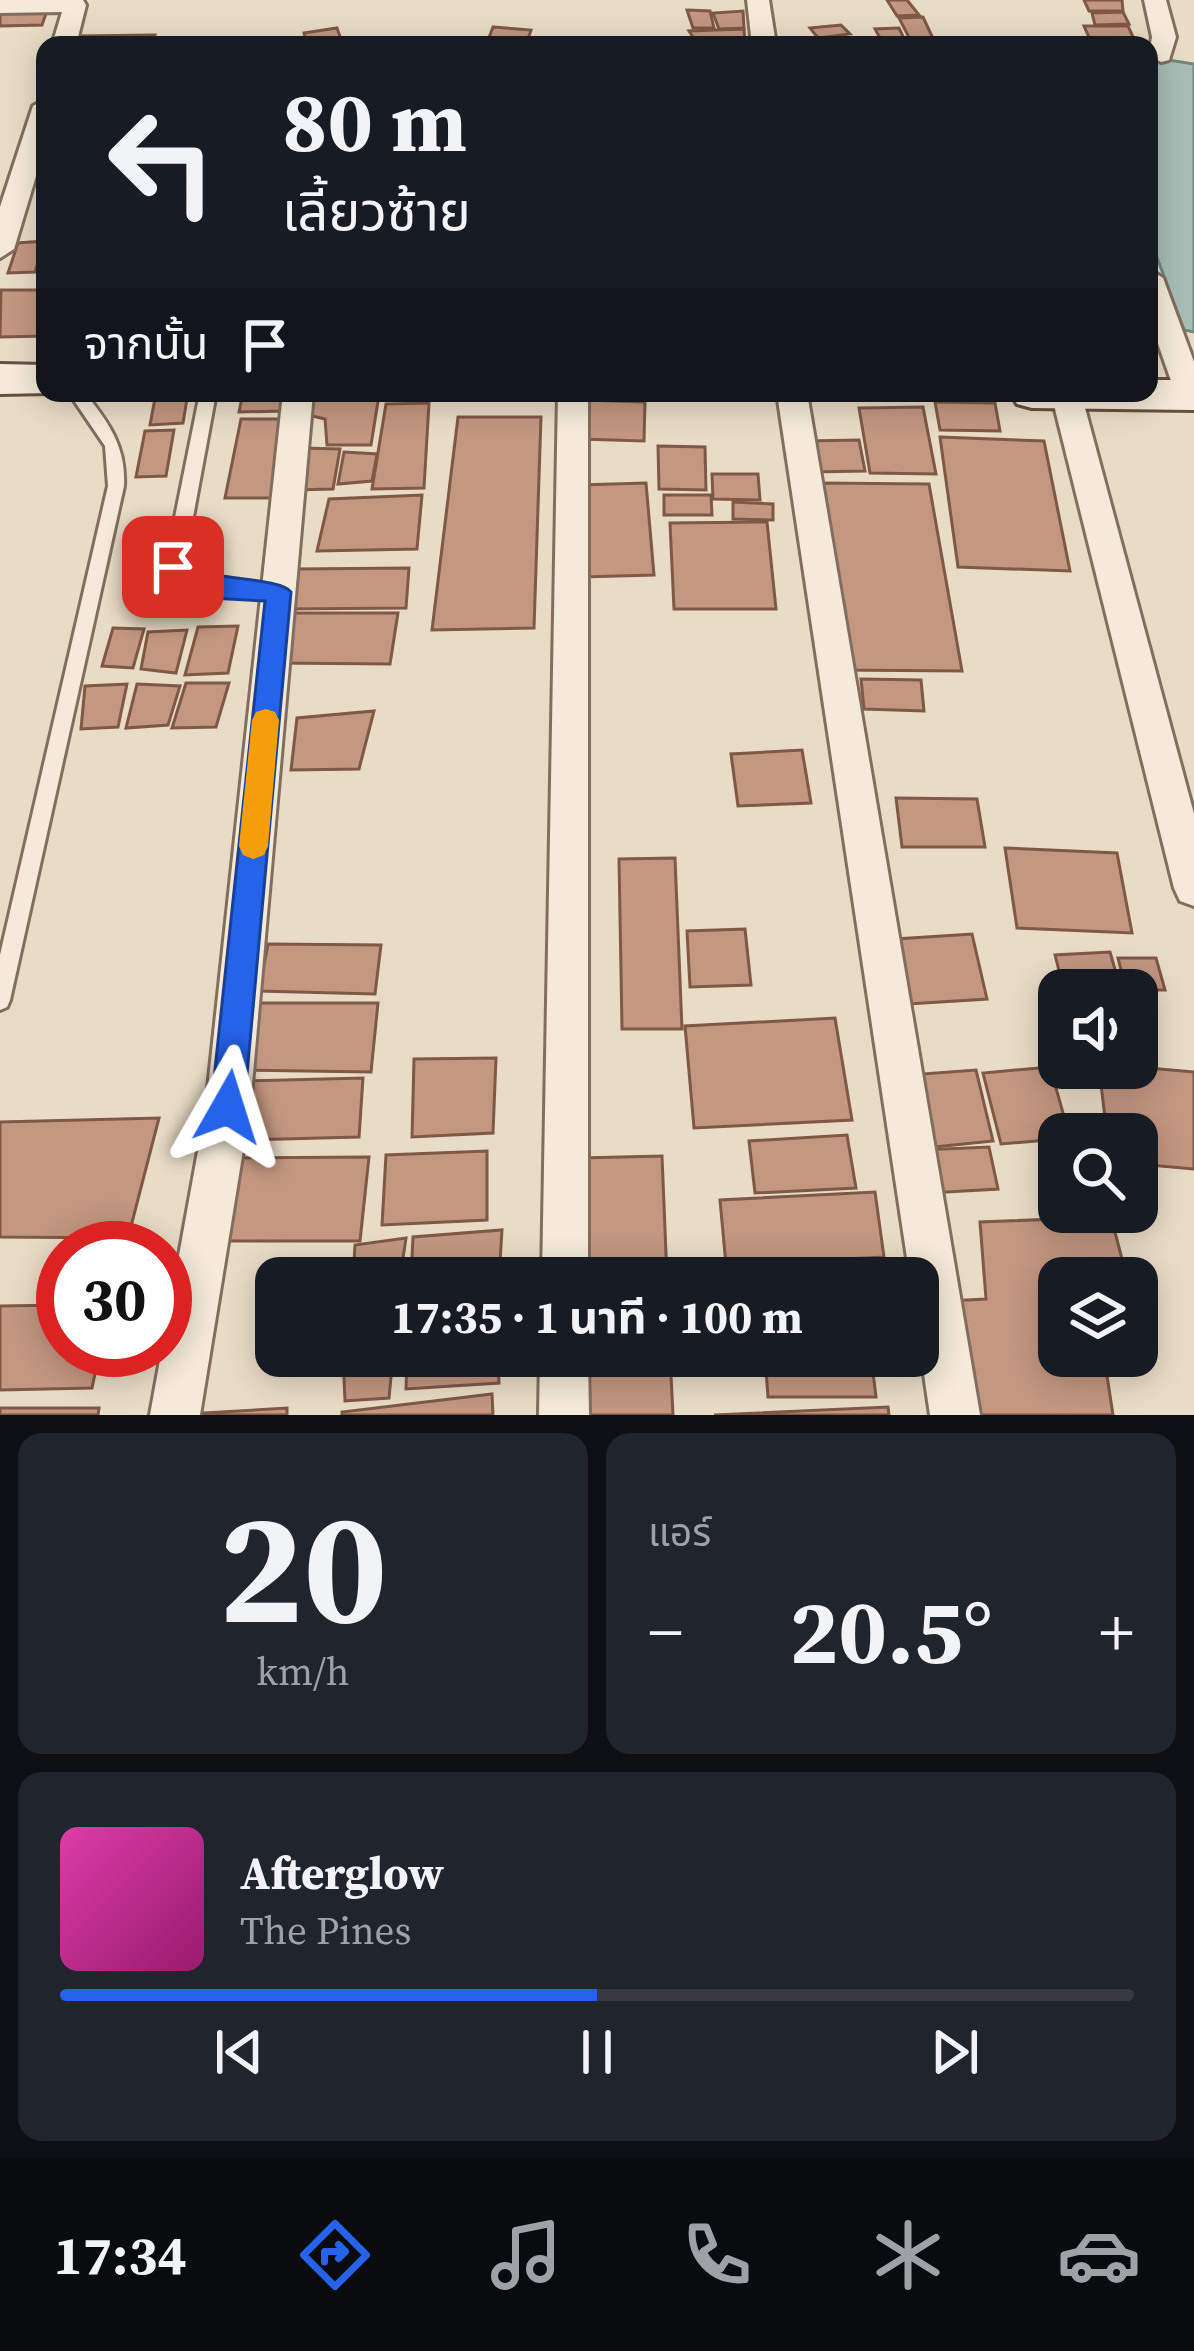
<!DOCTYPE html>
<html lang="th">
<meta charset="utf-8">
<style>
:root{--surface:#171b24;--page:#20242c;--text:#f1f3f6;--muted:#9ea1a6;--line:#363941;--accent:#2563eb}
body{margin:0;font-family:"Source Serif 4","Noto Sans Thai",serif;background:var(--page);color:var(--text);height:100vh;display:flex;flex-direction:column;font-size:45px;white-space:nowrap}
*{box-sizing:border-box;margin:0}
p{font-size:39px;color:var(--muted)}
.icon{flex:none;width:66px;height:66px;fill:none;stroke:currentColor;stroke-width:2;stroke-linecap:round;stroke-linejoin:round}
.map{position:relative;height:1415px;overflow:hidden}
.drawer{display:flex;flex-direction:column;gap:18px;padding:18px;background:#0d0f14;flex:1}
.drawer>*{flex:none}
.guide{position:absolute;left:36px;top:36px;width:1122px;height:366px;border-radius:24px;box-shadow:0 6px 30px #0003;background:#171b24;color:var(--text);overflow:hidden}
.tools{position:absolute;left:1038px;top:969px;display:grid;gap:24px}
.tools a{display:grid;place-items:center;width:120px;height:120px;border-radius:24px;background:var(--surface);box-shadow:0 6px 30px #0003;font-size:60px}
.speed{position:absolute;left:36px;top:1221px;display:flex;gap:24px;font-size:60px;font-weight:700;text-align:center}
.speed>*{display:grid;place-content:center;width:156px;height:156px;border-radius:50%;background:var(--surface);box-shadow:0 6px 30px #0003;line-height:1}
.speed .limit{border:18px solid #d22;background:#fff;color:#111}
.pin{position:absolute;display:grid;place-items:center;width:102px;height:102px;color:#fff;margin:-51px;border-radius:24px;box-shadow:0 6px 18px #0006}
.me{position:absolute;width:132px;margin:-66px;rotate:6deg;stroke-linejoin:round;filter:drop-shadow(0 0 9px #0008)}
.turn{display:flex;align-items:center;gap:42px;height:252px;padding:0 48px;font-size:54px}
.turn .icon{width:156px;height:156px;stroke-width:2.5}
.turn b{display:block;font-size:84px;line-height:102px}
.then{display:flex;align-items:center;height:114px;padding:0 48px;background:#0003;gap:24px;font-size:45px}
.big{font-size:90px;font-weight:700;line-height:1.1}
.drawer .widget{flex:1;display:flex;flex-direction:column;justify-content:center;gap:18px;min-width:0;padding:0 42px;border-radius:24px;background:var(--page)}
.drawer .dial{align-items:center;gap:0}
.dial b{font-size:156px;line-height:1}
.song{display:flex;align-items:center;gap:36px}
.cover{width:144px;height:144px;border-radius:18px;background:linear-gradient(135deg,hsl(320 70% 55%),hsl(320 70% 35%))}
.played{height:12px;border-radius:6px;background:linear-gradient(90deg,var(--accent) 50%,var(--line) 50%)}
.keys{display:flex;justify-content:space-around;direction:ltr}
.heat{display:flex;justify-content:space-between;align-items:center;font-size:66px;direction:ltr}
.drawer .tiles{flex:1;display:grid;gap:18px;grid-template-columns:1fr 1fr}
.widget:last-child{grid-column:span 2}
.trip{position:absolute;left:255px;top:1257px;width:684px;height:120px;border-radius:24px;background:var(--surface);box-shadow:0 6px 30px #0003;font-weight:700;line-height:120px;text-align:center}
.menu{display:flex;height:192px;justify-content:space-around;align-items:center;background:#090b0e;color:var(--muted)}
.menu .icon{width:84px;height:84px}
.menu .selected{color:var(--accent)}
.menu b{font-size:54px;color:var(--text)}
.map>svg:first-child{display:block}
.water{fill:#a7bdb5;stroke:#6f8a81;stroke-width:3}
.building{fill:#c39780;stroke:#7f5846;stroke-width:3}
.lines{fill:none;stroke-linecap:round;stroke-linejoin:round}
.service-casing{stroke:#826e5e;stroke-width:6}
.minor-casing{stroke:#826e5e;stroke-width:6}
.secondary-casing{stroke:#645041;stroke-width:6}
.service{fill:#f5ead8;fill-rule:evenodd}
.minor{fill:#f5ead8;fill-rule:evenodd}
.secondary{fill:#f5ead8;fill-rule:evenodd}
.route{fill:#2563eb;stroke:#184099;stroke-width:3}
.slow{fill:#f59e0b}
</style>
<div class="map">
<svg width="1194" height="1415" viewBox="0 0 1194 1415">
<rect width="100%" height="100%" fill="#e9dcc6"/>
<!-- water -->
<path class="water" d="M 1149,57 L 1194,64 L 1194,332 L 1184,330 L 1149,236 Z"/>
<!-- building -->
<g class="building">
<path d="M 887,0 L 907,0 L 919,15 L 897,16 Z"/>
<path d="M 1084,0 L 1122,0 L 1123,11 L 1089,11 Z"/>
<path d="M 48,8 L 42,25 L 0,26 L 0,9 Z"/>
<path d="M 687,10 L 710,11 L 714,28 L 693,28 Z"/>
<path d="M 743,11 L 744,28 L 719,29 L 713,13 Z"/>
<path d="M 1123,12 L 1129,24 L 1095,25 L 1092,13 Z"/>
<path d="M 923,17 L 936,45 L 913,45 L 899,18 Z"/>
<path d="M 841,25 L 850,34 L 818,38 L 810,28 Z"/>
<path d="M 1084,26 L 1128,26 L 1136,43 L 1092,44 Z"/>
<path d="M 493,27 L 531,30 L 526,45 L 487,43 Z"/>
<path d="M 337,28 L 343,45 L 307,45 L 304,33 Z"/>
<path d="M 899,28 L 907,45 L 884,45 L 875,29 Z"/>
<path d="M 744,29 L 745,43 L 698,45 L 689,31 Z"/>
<path d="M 155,35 L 152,45 L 73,45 L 75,36 Z"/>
<path d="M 45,241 L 35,272 L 8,273 L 18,243 Z"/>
<path d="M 1,290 L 45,290 L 45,336 L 0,337 Z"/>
<path d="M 156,393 L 188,393 L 183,423 L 150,425 Z"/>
<path d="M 243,393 L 288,393 L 284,411 L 239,412 Z"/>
<path d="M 308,395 L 379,395 L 371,445 L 327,445 L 325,419 L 308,415 Z"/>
<path d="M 583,400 L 645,402 L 644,441 L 580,439 Z"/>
<path d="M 935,402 L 995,403 L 1000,431 L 940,430 Z"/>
<path d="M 429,403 L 424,488 L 372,489 L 386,404 Z"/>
<path d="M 923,407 L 936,474 L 870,473 L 859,408 Z"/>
<path d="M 458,417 L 541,417 L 534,628 L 432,630 Z"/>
<path d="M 241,419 L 289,419 L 275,498 L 225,498 Z"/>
<path d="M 174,430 L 166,476 L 136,477 L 145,431 Z"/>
<path d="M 940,437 L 1044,441 L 1070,571 L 958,567 Z"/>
<path d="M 859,440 L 865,471 L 811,472 L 805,441 Z"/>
<path d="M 658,446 L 705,447 L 706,490 L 659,489 Z"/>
<path d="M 300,448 L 340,449 L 333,489 L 294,490 Z"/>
<path d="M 344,452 L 377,454 L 372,481 L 338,484 Z"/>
<path d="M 712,474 L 758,474 L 760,500 L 713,499 Z"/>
<path d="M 646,483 L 654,575 L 582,577 L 579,485 Z"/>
<path d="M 818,483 L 929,484 L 962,671 L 838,670 Z"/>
<path d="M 422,495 L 417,549 L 317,551 L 329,499 Z"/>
<path d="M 664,495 L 711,495 L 712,515 L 664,515 Z"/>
<path d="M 733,502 L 773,504 L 773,520 L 733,519 Z"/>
<path d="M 767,522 L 776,609 L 674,609 L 670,523 Z"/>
<path d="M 409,568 L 406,608 L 288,609 L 296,569 Z"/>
<path d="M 285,613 L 398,613 L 390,664 L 276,663 Z"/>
<path d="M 238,626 L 228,673 L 185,675 L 198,627 Z"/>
<path d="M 113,628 L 144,629 L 133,668 L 102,666 Z"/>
<path d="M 187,630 L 176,673 L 141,669 L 148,632 Z"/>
<path d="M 861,679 L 921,680 L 924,711 L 864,709 Z"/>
<path d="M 186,683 L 229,683 L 216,727 L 172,728 Z"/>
<path d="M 127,684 L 118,727 L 81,729 L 85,686 Z"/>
<path d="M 137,684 L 180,686 L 168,725 L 126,728 Z"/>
<path d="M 374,711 L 359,769 L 291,770 L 297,718 Z"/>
<path d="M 802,750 L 811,803 L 738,806 L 731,754 Z"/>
<path d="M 896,798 L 977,799 L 985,847 L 902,847 Z"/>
<path d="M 1005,848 L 1117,853 L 1132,933 L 1017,928 Z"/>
<path d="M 675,858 L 682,1029 L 622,1029 L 619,859 Z"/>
<path d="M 745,929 L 751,985 L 690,987 L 687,931 Z"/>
<path d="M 972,934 L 987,999 L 909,1004 L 896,939 Z"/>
<path d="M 268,944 L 381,945 L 375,994 L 259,991 Z"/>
<path d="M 1110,952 L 1121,990 L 1064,990 L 1055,955 Z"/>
<path d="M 1118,958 L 1156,958 L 1165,990 L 1126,990 Z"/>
<path d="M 248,1003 L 378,1003 L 371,1072 L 236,1070 Z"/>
<path d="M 835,1018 L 852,1120 L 694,1128 L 685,1026 Z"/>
<path d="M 496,1058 L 493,1133 L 412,1137 L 414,1059 Z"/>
<path d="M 1050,1067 L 1069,1134 L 1059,1134 L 1059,1139 L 1001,1144 L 983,1073 Z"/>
<path d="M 1137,1067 L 1194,1072 L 1194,1169 L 1137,1164 L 1137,1134 L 1107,1134 L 1099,1068 Z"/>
<path d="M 976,1070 L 993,1141 L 924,1148 L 908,1075 Z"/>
<path d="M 363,1078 L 359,1137 L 240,1140 L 247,1081 Z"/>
<path d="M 159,1118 L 128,1238 L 0,1237 L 0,1122 Z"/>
<path d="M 847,1135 L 856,1188 L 755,1193 L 749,1141 Z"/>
<path d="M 989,1147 L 998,1189 L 930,1193 L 922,1150 Z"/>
<path d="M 487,1151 L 487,1220 L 382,1225 L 386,1155 Z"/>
<path d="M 662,1156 L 667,1278 L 578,1278 L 579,1158 Z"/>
<path d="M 369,1157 L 360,1241 L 217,1241 L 229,1158 Z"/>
<path d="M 875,1192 L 884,1257 L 726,1265 L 720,1200 Z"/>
<path d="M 1111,1217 L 1127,1278 L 1059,1278 L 1059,1356 L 1074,1356 L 1075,1365 L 1106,1369 L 1113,1415 L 969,1415 L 948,1301 L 986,1299 L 980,1222 Z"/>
<path d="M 502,1230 L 499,1278 L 411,1278 L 413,1237 Z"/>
<path d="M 406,1238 L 400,1278 L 353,1278 L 355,1245 Z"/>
<path d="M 898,1273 L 898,1278 L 716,1275 Z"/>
<path d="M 63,1305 L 63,1350 L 100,1350 L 92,1388 L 0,1390 L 0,1306 Z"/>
<path d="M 343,1356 L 393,1356 L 389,1398 L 345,1401 Z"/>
<path d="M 407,1356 L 498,1356 L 499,1383 L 406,1389 Z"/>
<path d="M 578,1356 L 670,1356 L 673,1415 L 577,1415 Z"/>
<path d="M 871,1356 L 876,1397 L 768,1397 L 765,1357 Z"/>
<path d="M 492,1394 L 493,1415 L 342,1415 L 342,1412 Z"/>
<path d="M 888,1407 L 889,1415 L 714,1415 Z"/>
<path d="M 0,1408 L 99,1408 L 98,1415 L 0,1415 Z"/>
<path d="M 287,1408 L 287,1415 L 188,1415 L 188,1414 Z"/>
</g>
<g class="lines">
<defs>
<g id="service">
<path d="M 69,393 L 85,393 C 109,423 126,447 124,486 L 10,1000 L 7,1007 L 0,1010 L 0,955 L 108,486 L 105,446 Z"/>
<path d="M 200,393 L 216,393 L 183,571 L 211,581 L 278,585 L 284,587 L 286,592 L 284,597 L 210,595 L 170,580 L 165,567 Z"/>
</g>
<g id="minor">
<path d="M 0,0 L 83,0 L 86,5 L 76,45 L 52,45 L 62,12 L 0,13 Z"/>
<path d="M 747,0 L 769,0 L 776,45 L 752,45 Z"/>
<path d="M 1144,0 L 1166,0 L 1176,37 L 1169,60 L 1161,62 L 1149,55 L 1152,37 Z"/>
<path d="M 45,99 L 45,146 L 14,249 L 0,258 L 0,207 L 33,106 Z"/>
<path d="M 1149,269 L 1163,278 L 1194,362 L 1194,405 L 1180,402 L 1176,395 L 1149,318 Z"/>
<path d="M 283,393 L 313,393 L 250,1107 L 200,1415 L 150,1415 L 206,1107 Z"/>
<path d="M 558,393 L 588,393 L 588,1278 L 542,1278 Z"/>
<path d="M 777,393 L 807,393 L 980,1415 L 930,1415 L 918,1333 L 918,1278 L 910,1278 Z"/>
<path d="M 1051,393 L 1081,393 L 1194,814 L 1194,906 L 1180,901 L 1174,888 Z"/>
<path d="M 540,1356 L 588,1356 L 589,1415 L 539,1415 Z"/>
</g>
<g id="secondary">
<path d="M 0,364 L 45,365 L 45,393 L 51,393 L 0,394 Z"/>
<path d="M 1149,380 L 1194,380 L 1194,410 L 1032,408 L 1017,404 L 1011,393 L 1149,393 Z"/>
</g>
</defs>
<!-- service casing -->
<use href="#service" class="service-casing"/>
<!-- minor casing -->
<use href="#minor" class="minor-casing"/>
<!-- secondary casing -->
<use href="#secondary" class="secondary-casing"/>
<!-- service -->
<use href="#service" class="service"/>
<!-- minor -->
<use href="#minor" class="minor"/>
<!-- secondary -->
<use href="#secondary" class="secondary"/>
</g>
<!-- route -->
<path class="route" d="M 173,557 L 182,560 L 187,569 C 213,579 281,578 291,592 L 244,1107 L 239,1119 L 228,1124 L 216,1119 L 211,1107 L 265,601 L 210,598 L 167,582 L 161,567 Z"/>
<!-- slow -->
<path class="slow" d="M 266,709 L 275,712 L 279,720 L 268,846 L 264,855 L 253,859 L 243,855 L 239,846 L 252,720 L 256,712 Z"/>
</svg>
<div class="tools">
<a><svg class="icon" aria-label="sound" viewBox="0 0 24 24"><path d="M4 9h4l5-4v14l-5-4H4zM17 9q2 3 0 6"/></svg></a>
<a><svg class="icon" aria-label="search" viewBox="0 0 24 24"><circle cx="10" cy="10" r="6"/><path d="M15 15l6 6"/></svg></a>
<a><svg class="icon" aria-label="layers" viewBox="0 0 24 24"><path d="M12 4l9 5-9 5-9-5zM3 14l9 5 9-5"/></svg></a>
</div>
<div class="speed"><div class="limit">30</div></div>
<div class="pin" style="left:173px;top:567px;background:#d93025"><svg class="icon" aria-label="arrive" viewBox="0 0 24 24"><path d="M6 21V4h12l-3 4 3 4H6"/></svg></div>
<svg class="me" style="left:228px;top:1107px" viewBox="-20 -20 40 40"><path d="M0-17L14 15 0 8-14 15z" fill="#2563eb" stroke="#fff" stroke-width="4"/></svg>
<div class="trip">17:35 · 1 นาที · 100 m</div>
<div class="guide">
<div class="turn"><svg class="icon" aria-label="left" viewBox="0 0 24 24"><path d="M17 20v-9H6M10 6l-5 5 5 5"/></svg><div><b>80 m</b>เลี้ยวซ้าย</div></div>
<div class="then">จากนั้น<svg class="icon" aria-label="arrive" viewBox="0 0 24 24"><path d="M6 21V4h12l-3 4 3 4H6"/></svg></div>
</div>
</div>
<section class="drawer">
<div class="tiles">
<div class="widget dial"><b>20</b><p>km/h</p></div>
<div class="widget"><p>แอร์</p>
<div class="heat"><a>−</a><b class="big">20.5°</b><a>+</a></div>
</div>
<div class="widget">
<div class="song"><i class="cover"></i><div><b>Afterglow</b><p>The Pines</p></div></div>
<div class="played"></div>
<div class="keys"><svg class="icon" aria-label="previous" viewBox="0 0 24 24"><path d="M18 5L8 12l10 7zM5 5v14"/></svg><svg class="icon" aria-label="pause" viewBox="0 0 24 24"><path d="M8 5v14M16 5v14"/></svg><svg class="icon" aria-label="next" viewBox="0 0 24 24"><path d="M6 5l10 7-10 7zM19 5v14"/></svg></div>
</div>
</div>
</section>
<nav class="menu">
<b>17:34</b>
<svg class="icon selected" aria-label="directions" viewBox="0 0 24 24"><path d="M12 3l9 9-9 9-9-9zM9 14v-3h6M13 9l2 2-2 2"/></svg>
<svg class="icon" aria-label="music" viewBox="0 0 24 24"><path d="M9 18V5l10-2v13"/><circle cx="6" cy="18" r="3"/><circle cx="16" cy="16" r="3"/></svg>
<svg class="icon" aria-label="phone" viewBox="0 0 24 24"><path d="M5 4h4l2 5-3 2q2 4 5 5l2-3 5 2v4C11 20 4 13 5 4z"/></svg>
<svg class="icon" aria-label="climate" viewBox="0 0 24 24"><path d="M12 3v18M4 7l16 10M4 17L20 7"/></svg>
<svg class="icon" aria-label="car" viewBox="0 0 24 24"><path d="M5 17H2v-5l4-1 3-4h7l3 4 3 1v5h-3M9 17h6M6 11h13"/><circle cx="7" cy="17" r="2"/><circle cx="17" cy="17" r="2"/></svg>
</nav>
